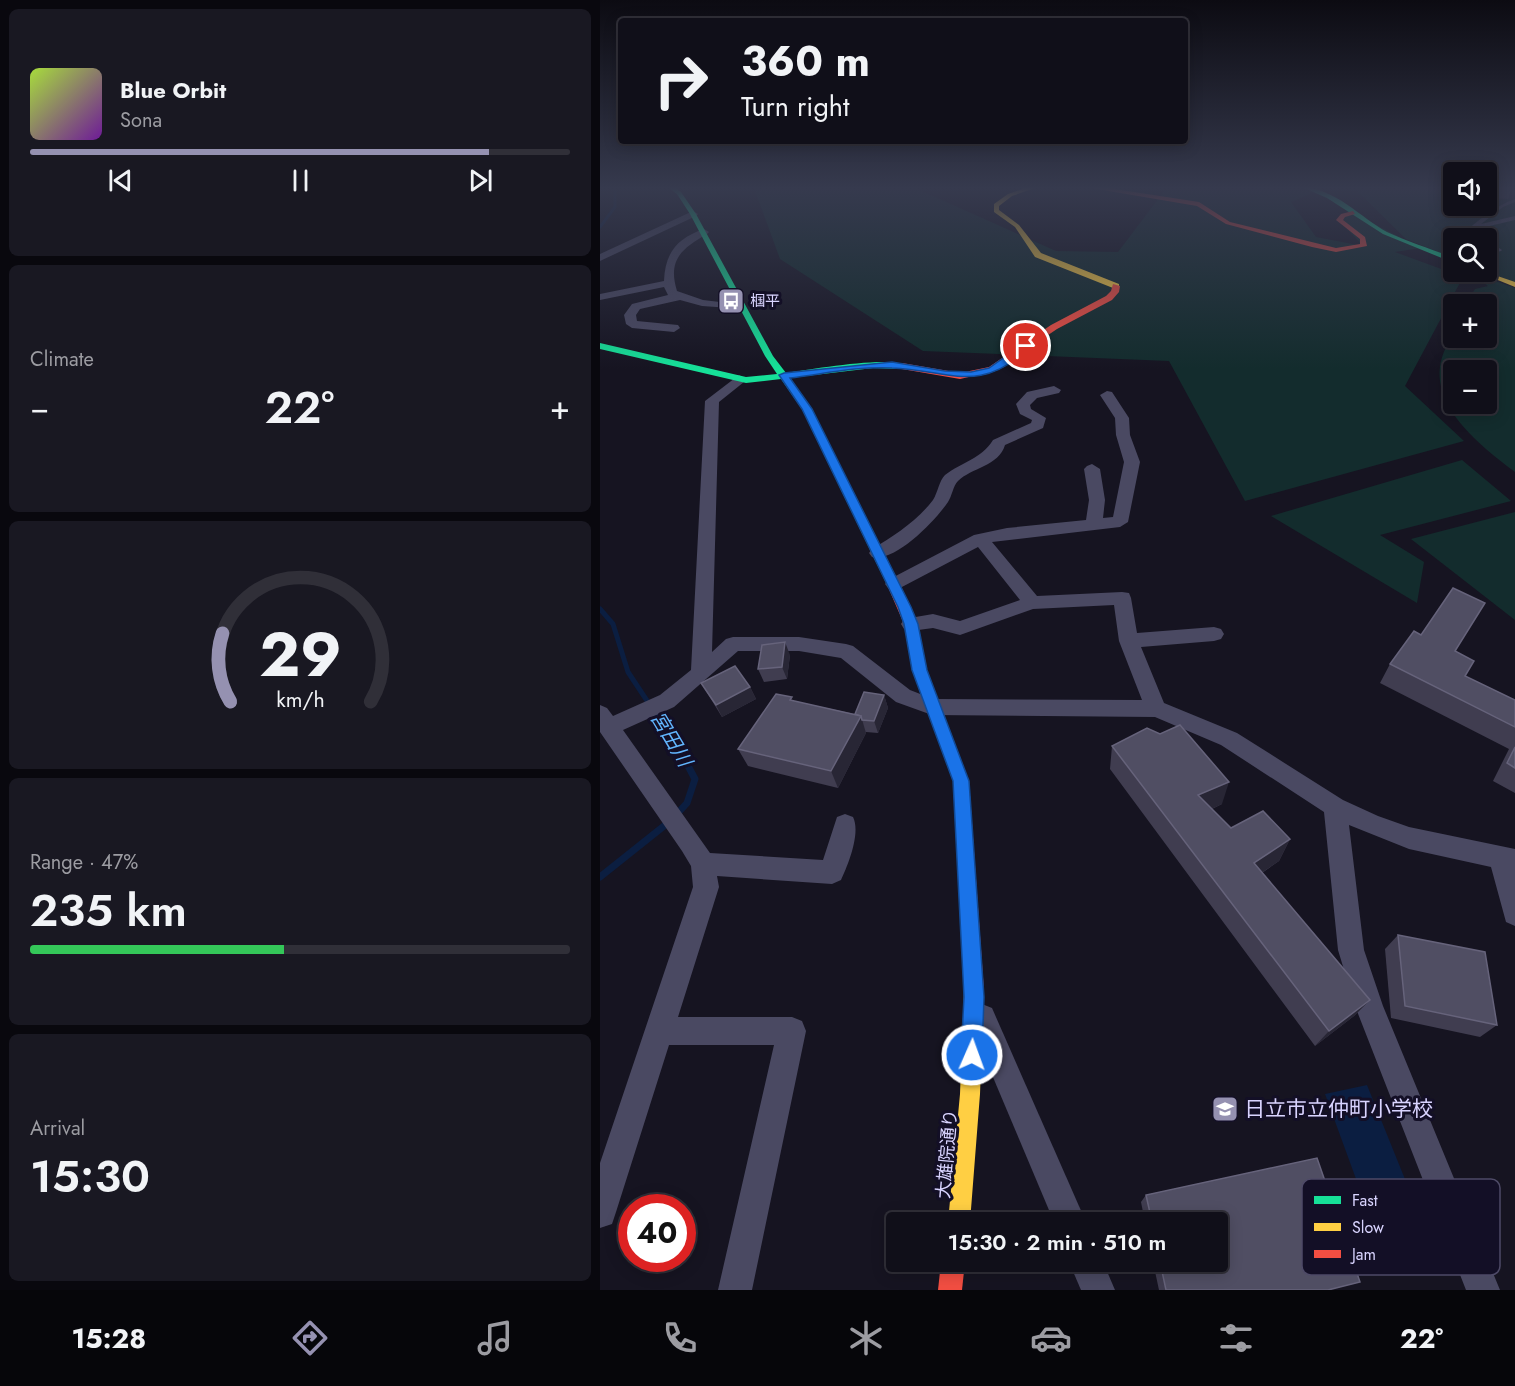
<!DOCTYPE html>
<meta charset="utf-8">
<style>
:root{--surface:#100f19;--page:#191822;--text:#f1f3f6;--muted:#9c9ca2;--line:#302f38;--accent:#9591b1}
body{margin:0;font-family:Jost,"Noto Sans JP",sans-serif;background:var(--page);color:var(--text);height:100vh;display:flex;flex-direction:column;font-size:22px;white-space:nowrap}
*{box-sizing:border-box;margin:0}
p{font-size:20px;color:var(--muted)}
.icon{flex:none;width:33px;height:33px;fill:none;stroke:currentColor;stroke-width:2;stroke-linecap:round;stroke-linejoin:round}
.map{position:relative;flex:1;overflow:hidden}
.side{display:flex;flex-direction:column;gap:9px;padding:9px;background:#09080e;width:600px}
.side>*{flex:none}
.guide{position:absolute;left:18px;top:18px;width:570px;height:126px;border-radius:6px;box-shadow:0 3px 15px #0003,0 0 0 2px var(--line);background:#100f19;color:var(--text);overflow:hidden}
.controls{position:absolute;left:843px;top:162px;display:grid;gap:12px}
.controls a{display:grid;place-items:center;width:54px;height:54px;border-radius:6px;background:var(--surface);box-shadow:0 3px 15px #0003,0 0 0 2px var(--line);font-size:30px}
.speed{position:absolute;left:18px;top:1194px;display:flex;gap:12px;font-size:30px;font-weight:700;text-align:center}
.speed>*{display:grid;place-content:center;width:78px;height:78px;border-radius:50%;background:var(--surface);box-shadow:0 3px 15px #0003,0 0 0 2px var(--line);line-height:1}
.speed .limit{border:9px solid #d22;background:#fff;color:#111}
.pin{position:absolute;display:grid;place-items:center;width:51px;height:51px;color:#fff;margin:-26px;border:3px solid #fff;border-radius:50%;box-shadow:0 2px 6px #0007}
.me{position:absolute;width:66px;margin:-33px;rotate:2deg;stroke-linejoin:round;filter:drop-shadow(0 0 4px #0008)}
.turn{display:flex;align-items:center;gap:21px;height:126px;padding:0 24px;font-size:27px}
.turn .icon{width:78px;height:78px;stroke-width:2.5}
.turn b{display:block;font-size:42px;line-height:51px}
.big{font-size:45px;font-weight:600;line-height:1.1}
.side .tile{flex:1;display:flex;flex-direction:column;justify-content:center;gap:9px;min-width:0;padding:0 21px;border-radius:9px;background:var(--page)}
.side .dial{align-items:center;gap:0}
.dial svg{height:156px;overflow:visible;fill:none;stroke:var(--line);stroke-width:7;stroke-linecap:round;text-anchor:middle}
.dial text{fill:var(--text);stroke:none}
.song{display:flex;align-items:center;gap:18px}
.cover{width:72px;height:72px;border-radius:9px;background:linear-gradient(135deg,hsl(80 70% 55%),hsl(280 70% 35%))}
.played{height:6px;border-radius:3px;background:linear-gradient(90deg,var(--accent) 85%,var(--line) 85%)}
.keys{display:flex;justify-content:space-around;direction:ltr}
.heat{display:flex;justify-content:space-between;align-items:center;font-size:33px;direction:ltr}
.charge{height:9px;border-radius:4px;background:linear-gradient(90deg,#34c759 47%,var(--line) 0)}
.trip{position:absolute;left:286px;top:1212px;width:342px;height:60px;border-radius:6px;background:var(--surface);box-shadow:0 3px 15px #0003,0 0 0 2px var(--line);font-weight:600;line-height:60px;text-align:center}
.tab-bar{display:flex;height:96px;justify-content:space-around;align-items:center;background:#06060a;color:var(--muted)}
.tab-bar .icon{width:42px;height:42px}
.tab-bar .on{color:var(--accent)}
.tab-bar b{font-size:27px;color:var(--text)}
main{display:flex;flex:1;min-height:0}
.map>svg:first-child{display:block}
.green{fill:#132c2d;fill-rule:evenodd}
.water{fill:#0b1e41}
.lines{fill:none;stroke-linecap:round;stroke-linejoin:round}
.stream-far2{stroke:#0b1e41;stroke-width:3}
.stream-far1{stroke:#0b1e41;stroke-width:5}
.stream{stroke:#0b1e41;stroke-width:7}
.lane{fill:#4a4962;fill-rule:evenodd}
.street{fill:#4a4962;fill-rule:evenodd}
.fast{fill:#16e098;fill-rule:evenodd}
.slow{fill:#ffcf43;fill-rule:evenodd}
.jam{fill:#f24e42;fill-rule:evenodd}
.wall{fill:#403d50}
.shaded-wall{fill:#282635}
.building{fill:#504e63;stroke:#66637b;stroke-width:1.5}
.route{fill:#1a73e8;stroke:#114b97;stroke-width:1.5}
.labels{text-anchor:middle;dominant-baseline:central;stroke-width:6;stroke-linejoin:round;paint-order:stroke}
.far-poi-label{font-size:15px;fill:#d9d4ff;stroke:#130f26;text-anchor:start}
.street-label{font-size:18px;fill:#d9d4ff;stroke:#130f26}
.water-label{font-size:20px;font-style:italic;fill:#62b6ff;stroke:#130f26}
.near-poi-label{font-size:21px;fill:#d9d4ff;stroke:#130f26;text-anchor:start}
.key{fill:#130f26;stroke:#4e4a67;stroke-width:1.5}
.key-label{font-size:16px;fill:#d9d4ff}
</style>
<main>
<section class="side">
<div class="tile">
<div class="song"><i class="cover"></i><div><b>Blue Orbit</b><p>Sona</p></div></div>
<div class="played"></div>
<div class="keys"><svg class="icon" aria-label="previous" viewBox="0 0 24 24"><path d="M18 5L8 12l10 7zM5 5v14"/></svg><svg class="icon" aria-label="pause" viewBox="0 0 24 24"><path d="M8 5v14M16 5v14"/></svg><svg class="icon" aria-label="next" viewBox="0 0 24 24"><path d="M6 5l10 7-10 7zM19 5v14"/></svg></div>
</div>
<div class="tile"><p>Climate</p>
<div class="heat"><a>−</a><b class="big">22°</b><a>+</a></div>
</div>
<div class="tile dial"><svg viewBox="0 0 100 80">
<path d="M14 69A42 42 0 1 1 86 69"/>
<path d="M14 69A42 42 0 0 1 10 34" stroke="#9591b1"/>
<text x="50" y="56" font-size="32" font-weight="700">29</text>
<text x="50" y="72" font-size="11">km/h</text>
</svg></div>
<div class="tile"><p>Range · 47%</p><b class="big">235 km</b><div class="charge"></div></div>
<div class="tile"><p>Arrival</p><b class="big">15:30</b></div>
</section>
<div class="map">
<svg width="915" height="1290" viewBox="0 0 915 1290">
<rect width="100%" height="100%" fill="#161421"/>
<!-- green -->
<g class="green">
<path d="M 154,188 L 315,188 L 456,251 L 518,252 L 565,190 L 724,188 L 691,202 L 716,237 L 763,246 L 739,220 L 753,213 L 821,248 L 795,252 L 863,277 L 805,386 L 864,441 L 645,501 L 569,361 L 323,351 L 180,259 Z"/>
<path d="M 754,188 L 853,188 L 854,206 L 886,206 L 887,188 L 915,188 L 915,283 L 887,271 L 886,238 L 854,238 L 853,258 L 806,239 Z"/>
<path d="M 871,272 L 915,288 L 915,472 C 874,441 812,392 853,336 L 886,338 L 886,304 L 866,304 L 875,289 L 888,286 ZM 854,370 L 886,370 L 886,404 L 854,404 Z"/>
<path d="M 862,460 L 911,501 L 780,535 L 824,562 L 817,603 L 671,516 Z"/>
<path d="M 915,512 L 915,620 L 811,539 Z"/>
</g>
<!-- water -->
<path class="water" d="M 767,1085 L 817,1209 L 771,1220 L 725,1094 Z"/>
<g class="lines">
<!-- stream-far2 -->
<path class="stream-far2" d="M 0,227 L 15,207 L 15,188"/>
<!-- stream-far1 -->
<path class="stream-far1" d="M 0,609 L 13,624 L 28,672 L 79,749"/>
<!-- stream -->
<g class="stream">
<path d="M 76,815 L 87,803 L 95,779 L 78,747"/>
<path d="M 0,877 L 69,822"/>
</g>
<!-- lane -->
<g class="lane">
<path d="M 915,199 L 915,202 L 903,207 L 881,224 L 915,216 L 915,220 L 881,228 L 879,227 L 864,238 L 859,238 C 870,226 898,204 915,199 Z"/>
<path d="M 852,242 L 854,242 L 854,247 L 843,257 L 839,257 L 839,255 Z"/>
<path d="M 899,248 L 902,250 L 901,251 L 886,255 L 886,251 Z"/>
</g>
<!-- street -->
<g class="street">
<path d="M 93,211 L 98,214 L 96,216 L 0,261 L 0,254 Z"/>
<path d="M 104,229 L 109,232 L 107,234 C 83,248 67,259 77,291 L 103,300 L 145,305 L 145,309 L 102,306 L 80,300 L 40,309 L 36,315 L 37,321 L 78,325 L 80,328 L 74,332 L 32,328 L 26,324 L 24,315 L 32,304 L 68,295 L 64,287 L 0,300 L 0,294 L 64,281 C 65,253 77,238 104,229 Z"/>
<path d="M 139,375 L 146,379 L 144,382 L 119,402 L 112,652 L 126,639 L 133,637 L 199,637 L 246,644 L 253,646 L 310,690 L 333,699 L 542,700 L 519,641 L 514,605 L 433,609 L 360,635 L 333,628 L 311,631 L 304,629 L 301,624 L 304,619 L 333,614 L 360,621 L 420,600 L 378,547 L 300,588 L 288,588 L 285,584 L 288,580 L 374,535 L 407,528 L 486,520 L 489,500 L 484,469 L 487,466 L 492,464 L 500,469 L 505,500 L 503,518 L 513,517 L 524,462 L 516,435 L 515,418 L 500,395 L 507,391 L 512,392 L 529,418 L 530,435 L 540,462 L 528,522 L 520,527 L 392,542 L 437,596 L 522,592 L 529,593 L 531,598 L 537,633 L 614,627 L 621,629 L 624,634 L 621,639 L 614,641 L 541,647 L 564,703 L 637,733 L 743,800 L 778,816 L 809,827 L 915,849 L 915,926 L 906,922 L 891,867 L 809,849 L 749,825 L 764,950 L 783,1006 L 900,1290 L 866,1290 L 755,1006 L 738,950 L 724,812 L 621,745 L 555,717 L 332,715 L 296,702 L 241,658 L 199,651 L 138,651 L 74,707 L 23,730 L 110,853 L 223,860 L 237,817 L 245,814 L 253,817 C 261,833 248,865 241,880 L 232,884 L 117,876 L 119,887 L 78,1017 L 192,1017 L 202,1021 L 206,1031 L 152,1290 L 118,1290 L 174,1045 L 69,1045 L 16,1212 L 12,1224 L 0,1228 L 0,1163 L 93,887 L 91,866 L 82,851 L 0,732 L 0,705 L 7,708 L 13,716 L 60,695 L 91,670 L 105,401 Z"/>
<path d="M 454,386 L 461,390 L 459,393 L 437,398 L 430,405 L 431,409 L 446,418 L 443,428 L 405,445 C 399,466 371,468 358,481 C 353,486 352,496 348,502 C 336,520 295,563 272,557 L 269,553 L 272,549 C 295,535 316,522 333,500 C 338,492 339,481 345,475 C 362,462 381,459 393,440 L 431,423 L 432,420 L 420,414 L 416,404 L 427,392 Z"/>
<path d="M 382,1004 L 392,1008 L 486,1222 L 454,1222 L 368,1018 L 372,1008 Z"/>
<path d="M 469,1262 L 503,1262 L 515,1290 L 481,1290 Z"/>
</g>
<!-- fast -->
<g class="fast">
<path d="M 69,188 L 76,188 L 81,192 L 96,214 L 173,356 L 186,373 C 208,370 291,355 306,366 L 302,369 L 273,368 L 189,378 L 212,409 L 300,587 L 298,590 L 294,591 L 288,587 L 202,409 L 181,379 L 146,383 L 0,349 L 0,343 L 146,377 L 177,374 L 165,356 L 90,214 L 77,194 Z"/>
<path d="M 704,188 C 735,188 761,218 787,232 C 808,242 832,249 854,258 L 854,263 L 783,234 L 727,198 Z"/>
</g>
<!-- slow -->
<g class="slow">
<path d="M 425,188 L 435,188 L 412,196 L 399,206 L 399,210 L 419,225 L 441,253 L 519,284 L 519,288 L 513,288 L 435,257 L 415,227 L 394,212 L 394,204 L 408,194 Z"/>
<path d="M 878,272 L 886,272 L 915,282 L 915,287 Z"/>
<path d="M 374,981 L 381,984 L 384,991 L 380,1094 L 370,1222 L 348,1222 L 360,1094 L 364,991 L 367,984 Z"/>
</g>
<!-- jam -->
<g class="jam">
<path d="M 491,188 L 508,188 L 599,202 L 630,222 L 736,248 L 760,244 L 760,239 L 736,220 L 741,214 L 753,211 L 755,214 L 745,217 L 743,220 L 765,237 L 767,246 L 736,252 L 712,247 L 626,224 L 597,206 Z"/>
<path d="M 513,284 L 520,286 L 519,292 L 512,300 L 457,329 L 395,371 L 360,379 L 302,369 L 298,366 L 302,363 L 360,373 L 389,367 L 451,325 L 506,296 L 511,291 Z"/>
<path d="M 294,583 L 300,587 L 318,624 L 327,671 L 369,781 L 384,991 L 381,998 L 374,1001 L 367,998 L 364,991 L 353,781 L 313,671 L 304,624 L 288,587 Z"/>
<path d="M 341,1262 L 365,1262 L 362,1290 L 338,1290 Z"/>
</g>
</g>
<!-- wall -->
<g class="wall">
<path d="M 886,188 L 915,188 L 908,199 L 894,198 L 886,195 Z"/>
<path d="M 855,651 L 865,676 L 915,700 L 915,793 L 893,781 L 909,749 L 780,683 L 790,664 Z"/>
<path d="M 190,655 L 187,679 L 164,682 L 158,669 Z"/>
<path d="M 101,683 L 150,687 L 156,699 L 122,717 Z"/>
<path d="M 284,695 L 288,708 L 278,733 L 266,732 L 266,733 L 238,788 L 148,766 L 138,749 L 194,701 L 255,714 Z"/>
<path d="M 512,746 L 622,804 L 612,809 L 631,828 L 690,839 L 679,861 L 662,873 L 770,1000 L 754,1016 L 715,1046 L 510,769 Z"/>
<path d="M 798,935 L 897,1025 L 880,1037 L 791,1018 L 785,949 Z"/>
<path d="M 717,1158 L 760,1282 L 728,1290 L 559,1290 L 553,1262 L 618,1262 L 618,1222 L 545,1222 L 541,1202 L 546,1195 Z"/>
</g>
<!-- shaded-wall -->
<g class="shaded-wall">
<path d="M 912,188 L 915,188 L 915,198 L 908,199 Z"/>
<path d="M 185,642 L 190,655 L 187,679 L 182,667 Z"/>
<path d="M 150,687 L 156,699 L 122,717 L 116,705 Z"/>
<path d="M 284,695 L 288,708 L 278,733 L 274,721 Z"/>
<path d="M 261,716 L 266,733 L 238,788 L 231,771 Z"/>
<path d="M 629,782 L 622,804 L 592,818 L 598,795 Z"/>
<path d="M 690,839 L 679,861 L 645,884 L 654,863 Z"/>
<path d="M 770,1000 L 754,1016 L 715,1046 L 729,1031 Z"/>
</g>
<!-- building -->
<g class="building">
<path d="M 853,588 L 885,603 L 855,651 L 874,661 L 865,676 L 915,700 L 915,727 L 790,664 L 814,631 L 821,635 Z"/>
<path d="M 185,642 L 182,667 L 158,669 L 162,645 Z"/>
<path d="M 135,666 L 150,687 L 116,705 L 101,683 Z"/>
<path d="M 264,692 L 284,695 L 274,721 L 262,720 L 261,716 L 255,714 Z"/>
<path d="M 176,694 L 192,697 L 190,700 L 261,716 L 231,771 L 138,749 Z"/>
<path d="M 580,725 L 629,782 L 598,795 L 631,828 L 663,811 L 690,839 L 654,863 L 770,1000 L 729,1031 L 512,746 L 547,728 L 560,734 Z"/>
<path d="M 915,747 L 915,768 L 907,763 Z"/>
<path d="M 798,935 L 885,952 L 897,1025 L 805,1006 Z"/>
<path d="M 717,1158 L 760,1282 L 728,1290 L 566,1290 L 560,1262 L 618,1262 L 618,1222 L 552,1222 L 546,1195 Z"/>
</g>
<!-- sky -->
<linearGradient id="sky" x2="0" y2="1"><stop stop-color="#0c0b12"/><stop offset="0.51" stop-color="#363a4e"/><stop offset="1" stop-color="#363a4e" stop-opacity="0"/></linearGradient>
<rect width="915" height="369" fill="url(#sky)"/>
<!-- route -->
<path class="route" d="M 423,344 L 431,346 C 380,396 350,370 292,368 C 259,366 223,374 190,378 L 212,409 L 311,607 L 318,624 L 327,670 L 369,781 L 384,997 L 382,1055 L 379,1063 L 372,1066 L 364,1063 L 361,1055 L 364,997 L 353,781 L 312,670 L 304,624 L 298,607 L 202,409 L 179,375 L 184,373 L 292,362 L 345,371 L 371,372 L 389,368 Z"/>
<!-- icons -->
<defs>
<symbol id="bus-square" viewBox="-11 -11 22 22"><rect x="-9" y="-9" width="18" height="18" rx="4" fill="#9591b1" stroke="#130f26"/><path d="M-5-6H5V4H4V6H2V4H-2V6H-4V4H-5ZM-3.5-4V0h7V-4ZM-3.5 1.2v1.5H-2V1.2ZM2 1.2v1.5H3.5V1.2Z" fill="#fff"/></symbol>
<symbol id="school-square" viewBox="-11 -11 22 22"><rect x="-9" y="-9" width="18" height="18" rx="4" fill="#9591b1" stroke="#130f26"/><path d="M0-5L7-2L0 1L-7-2ZM-4 1L0 2.5L4 1V4Q0 6-4 4Z" fill="#fff"/></symbol>
</defs>
<g fill-rule="evenodd">
<use href="#bus-square" x="116" y="286" width="30" height="30"/>
<use href="#school-square" x="610" y="1094" width="30" height="30"/>
</g>
<g class="labels">
<!-- far-poi labels -->
<g class="far-poi-label">
<text x="150" y="301">椢平</text>
</g>
<!-- street labels -->
<g class="street-label">
<text transform="translate(347 1154) rotate(-85)">大雄院通り</text>
</g>
<!-- water labels -->
<g class="water-label">
<text transform="translate(71 739) rotate(59)">宮田川</text>
</g>
<!-- near-poi labels -->
<g class="near-poi-label">
<text x="644" y="1109">日立市立仲町小学校</text>
</g>
</g>
<!-- legend -->
<rect x="702" y="1179" width="198" height="96" rx="9" class="key"/>
<rect x="714" y="1196" width="27" height="8" fill="#16e098"/>
<rect x="714" y="1223" width="27" height="8" fill="#ffcf43"/>
<rect x="714" y="1250" width="27" height="8" fill="#f24e42"/>
<g class="key-label">
<text x="752" y="1206">Fast</text>
<text x="752" y="1233">Slow</text>
<text x="752" y="1260">Jam</text>
</g>
</svg>
<div class="controls">
<a><svg class="icon" aria-label="sound" viewBox="0 0 24 24"><path d="M4 9h4l5-4v14l-5-4H4zM17 9q2 3 0 6"/></svg></a>
<a><svg class="icon" aria-label="search" viewBox="0 0 24 24"><circle cx="10" cy="10" r="6"/><path d="M15 15l6 6"/></svg></a>
<a>+</a>
<a>−</a>
</div>
<div class="speed"><div class="limit">40</div></div>
<div class="pin" style="left:426px;top:346px;background:#d93025"><svg class="icon" aria-label="arrive" viewBox="0 0 24 24"><path d="M6 21V4h12l-3 4 3 4H6"/></svg></div>
<svg class="me" style="left:372px;top:1055px" viewBox="-20 -20 40 40"><circle r="17" fill="#1a73e8" stroke="#fff" stroke-width="3"/><path d="M0-11L8 9 0 5-8 9z" fill="#fff"/></svg>
<div class="trip">15:30 · 2 min · 510 m</div>
<div class="guide">
<div class="turn"><svg class="icon" aria-label="right" viewBox="0 0 24 24"><path d="M7 20v-9h11M14 6l5 5-5 5"/></svg><div><b>360 m</b>Turn right</div></div>
</div>
</div>
</main>
<nav class="tab-bar">
<b>15:28</b>
<svg class="icon on" aria-label="directions" viewBox="0 0 24 24"><path d="M12 3l9 9-9 9-9-9zM9 14v-3h6M13 9l2 2-2 2"/></svg>
<svg class="icon" aria-label="music" viewBox="0 0 24 24"><path d="M9 18V5l10-2v13"/><circle cx="6" cy="18" r="3"/><circle cx="16" cy="16" r="3"/></svg>
<svg class="icon" aria-label="phone" viewBox="0 0 24 24"><path d="M5 4h4l2 5-3 2q2 4 5 5l2-3 5 2v4C11 20 4 13 5 4z"/></svg>
<svg class="icon" aria-label="climate" viewBox="0 0 24 24"><path d="M12 3v18M4 7l16 10M4 17L20 7"/></svg>
<svg class="icon" aria-label="car" viewBox="0 0 24 24"><path d="M5 17H2v-5l4-1 3-4h7l3 4 3 1v5h-3M9 17h6M6 11h13"/><circle cx="7" cy="17" r="2"/><circle cx="17" cy="17" r="2"/></svg>
<svg class="icon" aria-label="filters" viewBox="0 0 24 24"><path d="M4 7h16M4 17h16"/><circle cx="9" cy="7" r="2"/><circle cx="15" cy="17" r="2"/></svg>
<b>22°</b>
</nav>
